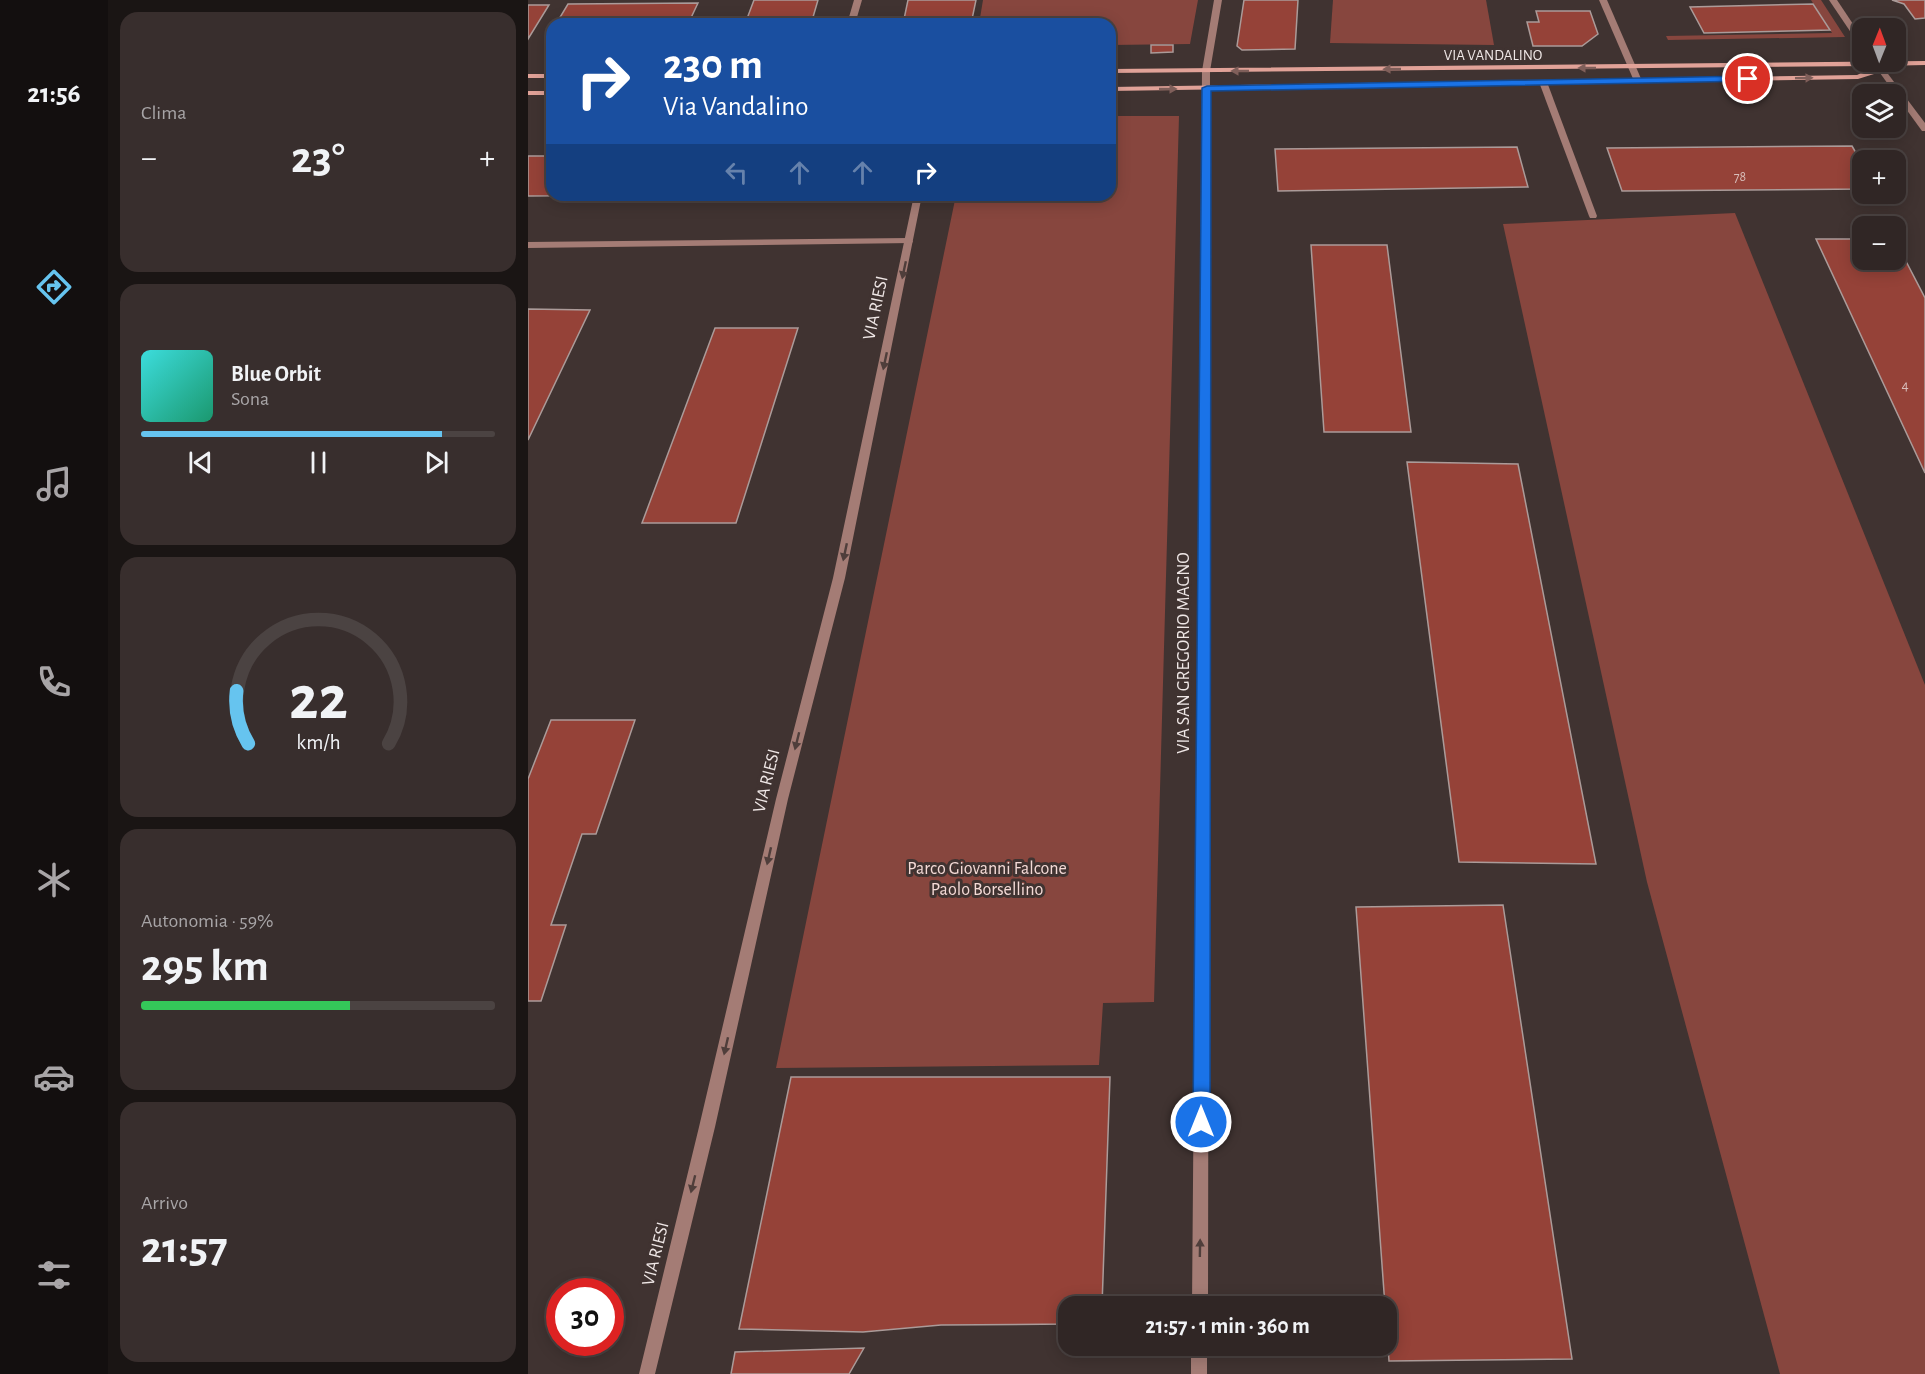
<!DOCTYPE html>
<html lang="it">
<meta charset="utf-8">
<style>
:root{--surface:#302625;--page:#382e2d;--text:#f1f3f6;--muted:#a8a5a7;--line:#4b4342;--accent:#66c4ef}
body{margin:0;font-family:"Alegreya Sans",sans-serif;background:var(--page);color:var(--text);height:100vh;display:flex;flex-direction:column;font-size:22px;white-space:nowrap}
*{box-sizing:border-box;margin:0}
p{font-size:20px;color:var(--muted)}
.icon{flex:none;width:33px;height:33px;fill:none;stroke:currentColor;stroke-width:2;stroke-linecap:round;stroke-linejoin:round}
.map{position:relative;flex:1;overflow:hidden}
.drawer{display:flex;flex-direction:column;gap:12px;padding:12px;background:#1a1514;width:420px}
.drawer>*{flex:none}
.guide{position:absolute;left:18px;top:18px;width:570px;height:183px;border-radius:18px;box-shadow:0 3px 15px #0003,0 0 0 2px var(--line);background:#1a4fa0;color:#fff;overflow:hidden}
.needle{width:39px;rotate:1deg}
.fabs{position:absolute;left:1324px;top:18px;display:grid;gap:12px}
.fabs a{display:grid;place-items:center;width:54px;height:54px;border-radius:12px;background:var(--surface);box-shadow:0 3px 15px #0003,0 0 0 2px var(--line);font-size:30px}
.speed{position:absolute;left:18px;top:1278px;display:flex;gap:12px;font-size:30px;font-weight:700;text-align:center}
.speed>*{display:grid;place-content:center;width:78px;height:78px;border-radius:50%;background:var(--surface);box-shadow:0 3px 15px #0003,0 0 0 2px var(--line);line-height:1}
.speed .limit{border:9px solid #d22;background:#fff;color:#111}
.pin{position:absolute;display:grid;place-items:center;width:51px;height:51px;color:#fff;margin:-26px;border:3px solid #fff;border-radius:50%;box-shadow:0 2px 6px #0007}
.me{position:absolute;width:66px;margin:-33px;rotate:0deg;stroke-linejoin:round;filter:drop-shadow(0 0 4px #0008)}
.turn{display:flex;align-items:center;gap:21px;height:126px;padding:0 18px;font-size:27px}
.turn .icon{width:78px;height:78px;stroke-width:2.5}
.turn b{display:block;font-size:42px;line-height:51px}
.lanes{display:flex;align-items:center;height:57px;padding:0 18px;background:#0003;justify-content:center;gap:30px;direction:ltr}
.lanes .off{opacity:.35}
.big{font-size:45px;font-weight:700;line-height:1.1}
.drawer .tile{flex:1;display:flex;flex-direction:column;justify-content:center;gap:9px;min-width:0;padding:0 21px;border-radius:18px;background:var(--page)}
.drawer .dial{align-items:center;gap:0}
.dial svg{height:156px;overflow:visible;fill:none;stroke:var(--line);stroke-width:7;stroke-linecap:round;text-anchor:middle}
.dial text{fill:var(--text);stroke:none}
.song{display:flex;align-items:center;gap:18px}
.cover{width:72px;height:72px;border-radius:9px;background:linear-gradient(135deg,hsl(180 70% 55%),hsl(160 70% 35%))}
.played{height:6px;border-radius:3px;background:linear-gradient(90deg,var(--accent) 85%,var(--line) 85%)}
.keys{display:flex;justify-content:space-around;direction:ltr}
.heat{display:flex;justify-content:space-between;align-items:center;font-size:33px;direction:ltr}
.charge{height:9px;border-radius:4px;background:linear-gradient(90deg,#34c759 59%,var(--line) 0)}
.trip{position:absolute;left:530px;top:1296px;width:339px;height:60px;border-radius:18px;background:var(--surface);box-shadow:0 3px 15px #0003,0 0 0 2px var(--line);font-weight:700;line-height:60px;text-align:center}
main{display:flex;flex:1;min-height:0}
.menu{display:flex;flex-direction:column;width:108px;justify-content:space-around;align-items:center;background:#130f0f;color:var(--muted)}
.menu .icon{width:42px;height:42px}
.menu .current{color:var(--accent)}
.menu b{font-size:27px;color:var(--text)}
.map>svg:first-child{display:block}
.green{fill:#87463e}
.building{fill:#954238;stroke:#ab9b99;stroke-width:1.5}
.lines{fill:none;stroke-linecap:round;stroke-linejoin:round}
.lane{fill:#a47c75;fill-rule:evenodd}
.street{fill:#a47c75;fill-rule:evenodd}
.secondary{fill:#e1a298;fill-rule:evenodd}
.oneway{fill:#805f5a}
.oneway2{fill:#4f3e3b}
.route{fill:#1a73e8;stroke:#114b97;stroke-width:1.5}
.labels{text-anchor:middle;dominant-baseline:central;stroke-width:6;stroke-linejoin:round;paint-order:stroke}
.far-number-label{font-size:14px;fill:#d8beba}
.far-street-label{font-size:15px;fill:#efe7e6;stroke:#403331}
.number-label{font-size:15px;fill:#d8beba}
.street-label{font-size:18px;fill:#efe7e6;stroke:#403331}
.park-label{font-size:18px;fill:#f4dad6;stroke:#403331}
</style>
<main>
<nav class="menu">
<b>21:56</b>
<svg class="icon current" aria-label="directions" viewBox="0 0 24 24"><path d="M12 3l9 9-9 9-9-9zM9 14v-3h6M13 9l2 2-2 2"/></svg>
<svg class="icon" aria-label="music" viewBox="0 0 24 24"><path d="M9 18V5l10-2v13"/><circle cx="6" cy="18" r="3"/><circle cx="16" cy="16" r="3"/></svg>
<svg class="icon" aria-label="phone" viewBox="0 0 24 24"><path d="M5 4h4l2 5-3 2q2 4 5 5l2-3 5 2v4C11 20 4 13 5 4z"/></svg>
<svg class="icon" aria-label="climate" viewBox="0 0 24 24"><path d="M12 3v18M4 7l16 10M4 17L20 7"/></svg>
<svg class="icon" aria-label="car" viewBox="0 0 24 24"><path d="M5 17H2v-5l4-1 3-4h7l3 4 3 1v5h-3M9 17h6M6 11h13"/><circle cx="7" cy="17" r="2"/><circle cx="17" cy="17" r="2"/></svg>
<svg class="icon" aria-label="filters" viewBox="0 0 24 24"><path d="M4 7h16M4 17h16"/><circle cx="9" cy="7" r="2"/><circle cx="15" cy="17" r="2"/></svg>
</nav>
<section class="drawer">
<div class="tile"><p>Clima</p>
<div class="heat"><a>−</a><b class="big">23°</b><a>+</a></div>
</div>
<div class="tile">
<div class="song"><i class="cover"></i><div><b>Blue Orbit</b><p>Sona</p></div></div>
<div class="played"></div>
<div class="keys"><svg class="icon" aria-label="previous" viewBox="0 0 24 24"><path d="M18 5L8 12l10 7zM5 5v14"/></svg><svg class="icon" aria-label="pause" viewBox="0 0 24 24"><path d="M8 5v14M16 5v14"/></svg><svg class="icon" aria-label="next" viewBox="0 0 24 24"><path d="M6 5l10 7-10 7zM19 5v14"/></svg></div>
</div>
<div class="tile dial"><svg viewBox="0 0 100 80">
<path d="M14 69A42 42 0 1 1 86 69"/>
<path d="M14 69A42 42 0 0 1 8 42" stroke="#66c4ef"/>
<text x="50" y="56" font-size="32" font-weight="700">22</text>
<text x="50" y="72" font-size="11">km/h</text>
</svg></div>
<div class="tile"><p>Autonomia · 59%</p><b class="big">295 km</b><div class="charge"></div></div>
<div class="tile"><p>Arrivo</p><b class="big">21:57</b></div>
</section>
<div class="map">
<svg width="1397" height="1374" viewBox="0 0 1397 1374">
<rect width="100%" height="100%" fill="#403331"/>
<!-- green -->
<g class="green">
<path d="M 455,0 L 670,0 L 662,44 L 582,45 L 582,24 L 451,24 Z"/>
<path d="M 805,0 L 958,0 L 966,45 L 802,43 Z"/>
<path d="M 1283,0 L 1293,0 L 1317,37 L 1140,40 L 1138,36 L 1304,33 Z"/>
<path d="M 582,116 L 651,116 L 626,1002 L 575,1003 L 571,1065 L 248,1068 L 428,195 L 582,195 Z"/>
<path d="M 1207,213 L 1397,685 L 1397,1374 L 1252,1374 L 1119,882 L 975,224 Z"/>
</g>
<!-- building -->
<g class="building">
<path d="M 226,0 L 290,0 L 283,24 L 217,24 Z"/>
<path d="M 380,0 L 448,0 L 443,24 L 375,24 Z"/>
<path d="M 716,0 L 770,0 L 767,49 L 714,50 L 709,46 Z"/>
<path d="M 1364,0 L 1397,0 L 1397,18 L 1387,19 L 1376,4 Z"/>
<path d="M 170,3 L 160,24 L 28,24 L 40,4 Z"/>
<path d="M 1285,4 L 1302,30 L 1176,33 L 1162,7 Z"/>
<path d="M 0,5 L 21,5 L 0,39 Z"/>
<path d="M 1008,11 L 1062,11 L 1070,34 L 1054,46 L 1005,46 L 999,22 L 1011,22 Z"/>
<path d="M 623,45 L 645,45 L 645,52 L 623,53 Z"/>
<path d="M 1324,146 L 1335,165 L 1335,189 L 1094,191 L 1079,148 Z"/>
<path d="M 989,147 L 1000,187 L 750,191 L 747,149 Z"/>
<path d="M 0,156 L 24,156 L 24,195 L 118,195 L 0,196 Z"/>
<path d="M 1288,239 L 1335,239 L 1335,260 L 1368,260 L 1368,242 L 1397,298 L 1397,473 Z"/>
<path d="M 783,245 L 859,245 L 883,432 L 796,432 Z"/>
<path d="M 0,309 L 62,310 L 0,440 Z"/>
<path d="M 187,328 L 270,328 L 208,523 L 114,523 Z"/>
<path d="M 879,462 L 990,464 L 1068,864 L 931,862 Z"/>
<path d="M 23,720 L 107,720 L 68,834 L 54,834 L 23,925 L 38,925 L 13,1001 L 0,1001 L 0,779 Z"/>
<path d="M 975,905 L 1044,1359 L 861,1361 L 828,907 Z"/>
<path d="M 263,1077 L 582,1077 L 574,1306 L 540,1306 L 540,1324 L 413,1325 L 335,1332 L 211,1329 Z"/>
<path d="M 336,1348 L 321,1374 L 203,1374 L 207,1352 Z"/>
</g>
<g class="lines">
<!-- lane -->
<g class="lane">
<path d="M 326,0 L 334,0 L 327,24 L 319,24 Z"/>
<path d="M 381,238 L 385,241 L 384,243 L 0,248 L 0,242 Z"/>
</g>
<!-- street -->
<g class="street">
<path d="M 686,0 L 694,0 L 682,71 L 680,1306 L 664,1306 L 674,71 Z"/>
<path d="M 1071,0 L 1079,0 L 1114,81 L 1113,83 L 1106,81 Z"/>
<path d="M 1301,0 L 1309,0 L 1335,39 L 1335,46 L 1332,46 Z"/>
<path d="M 1344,62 L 1351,62 L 1397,123 L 1397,131 L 1394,131 Z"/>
<path d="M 1012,80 L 1019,82 L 1069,216 L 1068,218 L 1062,218 L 1061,216 L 1011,82 Z"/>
<path d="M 386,195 L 394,195 L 317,578 L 260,799 L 187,1127 L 127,1374 L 111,1374 L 171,1127 L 248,799 L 305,578 Z"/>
<rect x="663" y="1346" width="16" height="28"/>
</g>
<!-- secondary -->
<g class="secondary">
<path d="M 1397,61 L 1397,65 L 1352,66 L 1346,74 L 1330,79 L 582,91 L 582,87 L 1329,75 L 1340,70 L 1344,66 L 582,73 L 582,69 Z"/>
<rect x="0" y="74" width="24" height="4"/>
<rect x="0" y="91" width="24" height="4"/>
</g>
</g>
<!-- one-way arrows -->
<defs><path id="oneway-solid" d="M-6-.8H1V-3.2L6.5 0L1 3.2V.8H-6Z" transform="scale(1.5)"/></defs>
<g class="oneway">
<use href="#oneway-solid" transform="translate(1059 68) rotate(180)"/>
<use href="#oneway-solid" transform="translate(864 69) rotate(179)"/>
<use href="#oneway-solid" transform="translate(712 71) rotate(180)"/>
<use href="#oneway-solid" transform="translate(1276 78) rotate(-1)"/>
<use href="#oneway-solid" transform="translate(640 89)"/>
</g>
<g class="oneway2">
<use href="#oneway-solid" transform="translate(376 270) rotate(102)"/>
<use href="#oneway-solid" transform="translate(357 361) rotate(102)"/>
<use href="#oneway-solid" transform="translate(317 552) rotate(102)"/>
<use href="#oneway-solid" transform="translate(269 741) rotate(104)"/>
<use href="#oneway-solid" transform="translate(241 856) rotate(103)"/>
<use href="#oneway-solid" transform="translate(198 1046) rotate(103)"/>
<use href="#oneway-solid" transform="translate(165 1184) rotate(104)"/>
<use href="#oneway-solid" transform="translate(672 1248) rotate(-89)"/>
</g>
<!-- route -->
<path class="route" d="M 1220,76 L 1224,79 L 1223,81 L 683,91 L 682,1122 L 679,1128 L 673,1131 L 667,1128 L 665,1122 L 674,88 L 679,86 Z"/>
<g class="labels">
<!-- far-number labels -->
<g class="far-number-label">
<text x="1212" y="177">78</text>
</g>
<!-- far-street labels -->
<g class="far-street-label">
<text x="965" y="55">VIA VANDALINO</text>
</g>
<!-- number labels -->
<g class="number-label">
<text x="1377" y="385">4</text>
</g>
<!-- street labels -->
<g class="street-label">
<text transform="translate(348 308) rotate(-78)">VIA RIESI</text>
<text transform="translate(656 653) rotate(-90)">VIA SAN GREGORIO MAGNO</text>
<text transform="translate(239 781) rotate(-76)">VIA RIESI</text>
<text transform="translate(128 1254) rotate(-76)">VIA RIESI</text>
</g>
<!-- park labels -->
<g class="park-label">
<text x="459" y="869">Parco Giovanni Falcone<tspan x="459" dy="21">Paolo Borsellino</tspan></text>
</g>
</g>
</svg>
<div class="fabs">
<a><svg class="needle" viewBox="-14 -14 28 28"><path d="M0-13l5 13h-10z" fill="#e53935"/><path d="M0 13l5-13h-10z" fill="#a8a5a7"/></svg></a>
<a><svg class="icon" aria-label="layers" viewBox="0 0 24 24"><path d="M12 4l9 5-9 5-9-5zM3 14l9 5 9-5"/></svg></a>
<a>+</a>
<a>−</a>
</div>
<div class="speed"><div class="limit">30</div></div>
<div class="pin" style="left:1220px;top:79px;background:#d93025"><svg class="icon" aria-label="arrive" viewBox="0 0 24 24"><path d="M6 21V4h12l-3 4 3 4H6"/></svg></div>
<svg class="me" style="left:673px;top:1122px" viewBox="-20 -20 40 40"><circle r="17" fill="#1a73e8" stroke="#fff" stroke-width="3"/><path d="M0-11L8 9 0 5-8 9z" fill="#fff"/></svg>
<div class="trip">21:57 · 1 min · 360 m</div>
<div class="guide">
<div class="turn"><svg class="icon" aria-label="right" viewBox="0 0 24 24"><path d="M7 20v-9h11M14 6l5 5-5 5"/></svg><div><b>230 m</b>Via Vandalino</div></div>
<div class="lanes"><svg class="icon off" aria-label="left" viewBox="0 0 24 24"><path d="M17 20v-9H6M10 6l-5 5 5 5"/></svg><svg class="icon off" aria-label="ahead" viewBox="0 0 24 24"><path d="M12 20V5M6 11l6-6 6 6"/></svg><svg class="icon off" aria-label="ahead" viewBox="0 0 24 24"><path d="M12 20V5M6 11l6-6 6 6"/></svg><svg class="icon" aria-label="right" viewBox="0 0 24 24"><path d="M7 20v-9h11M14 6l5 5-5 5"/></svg></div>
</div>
</div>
</main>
